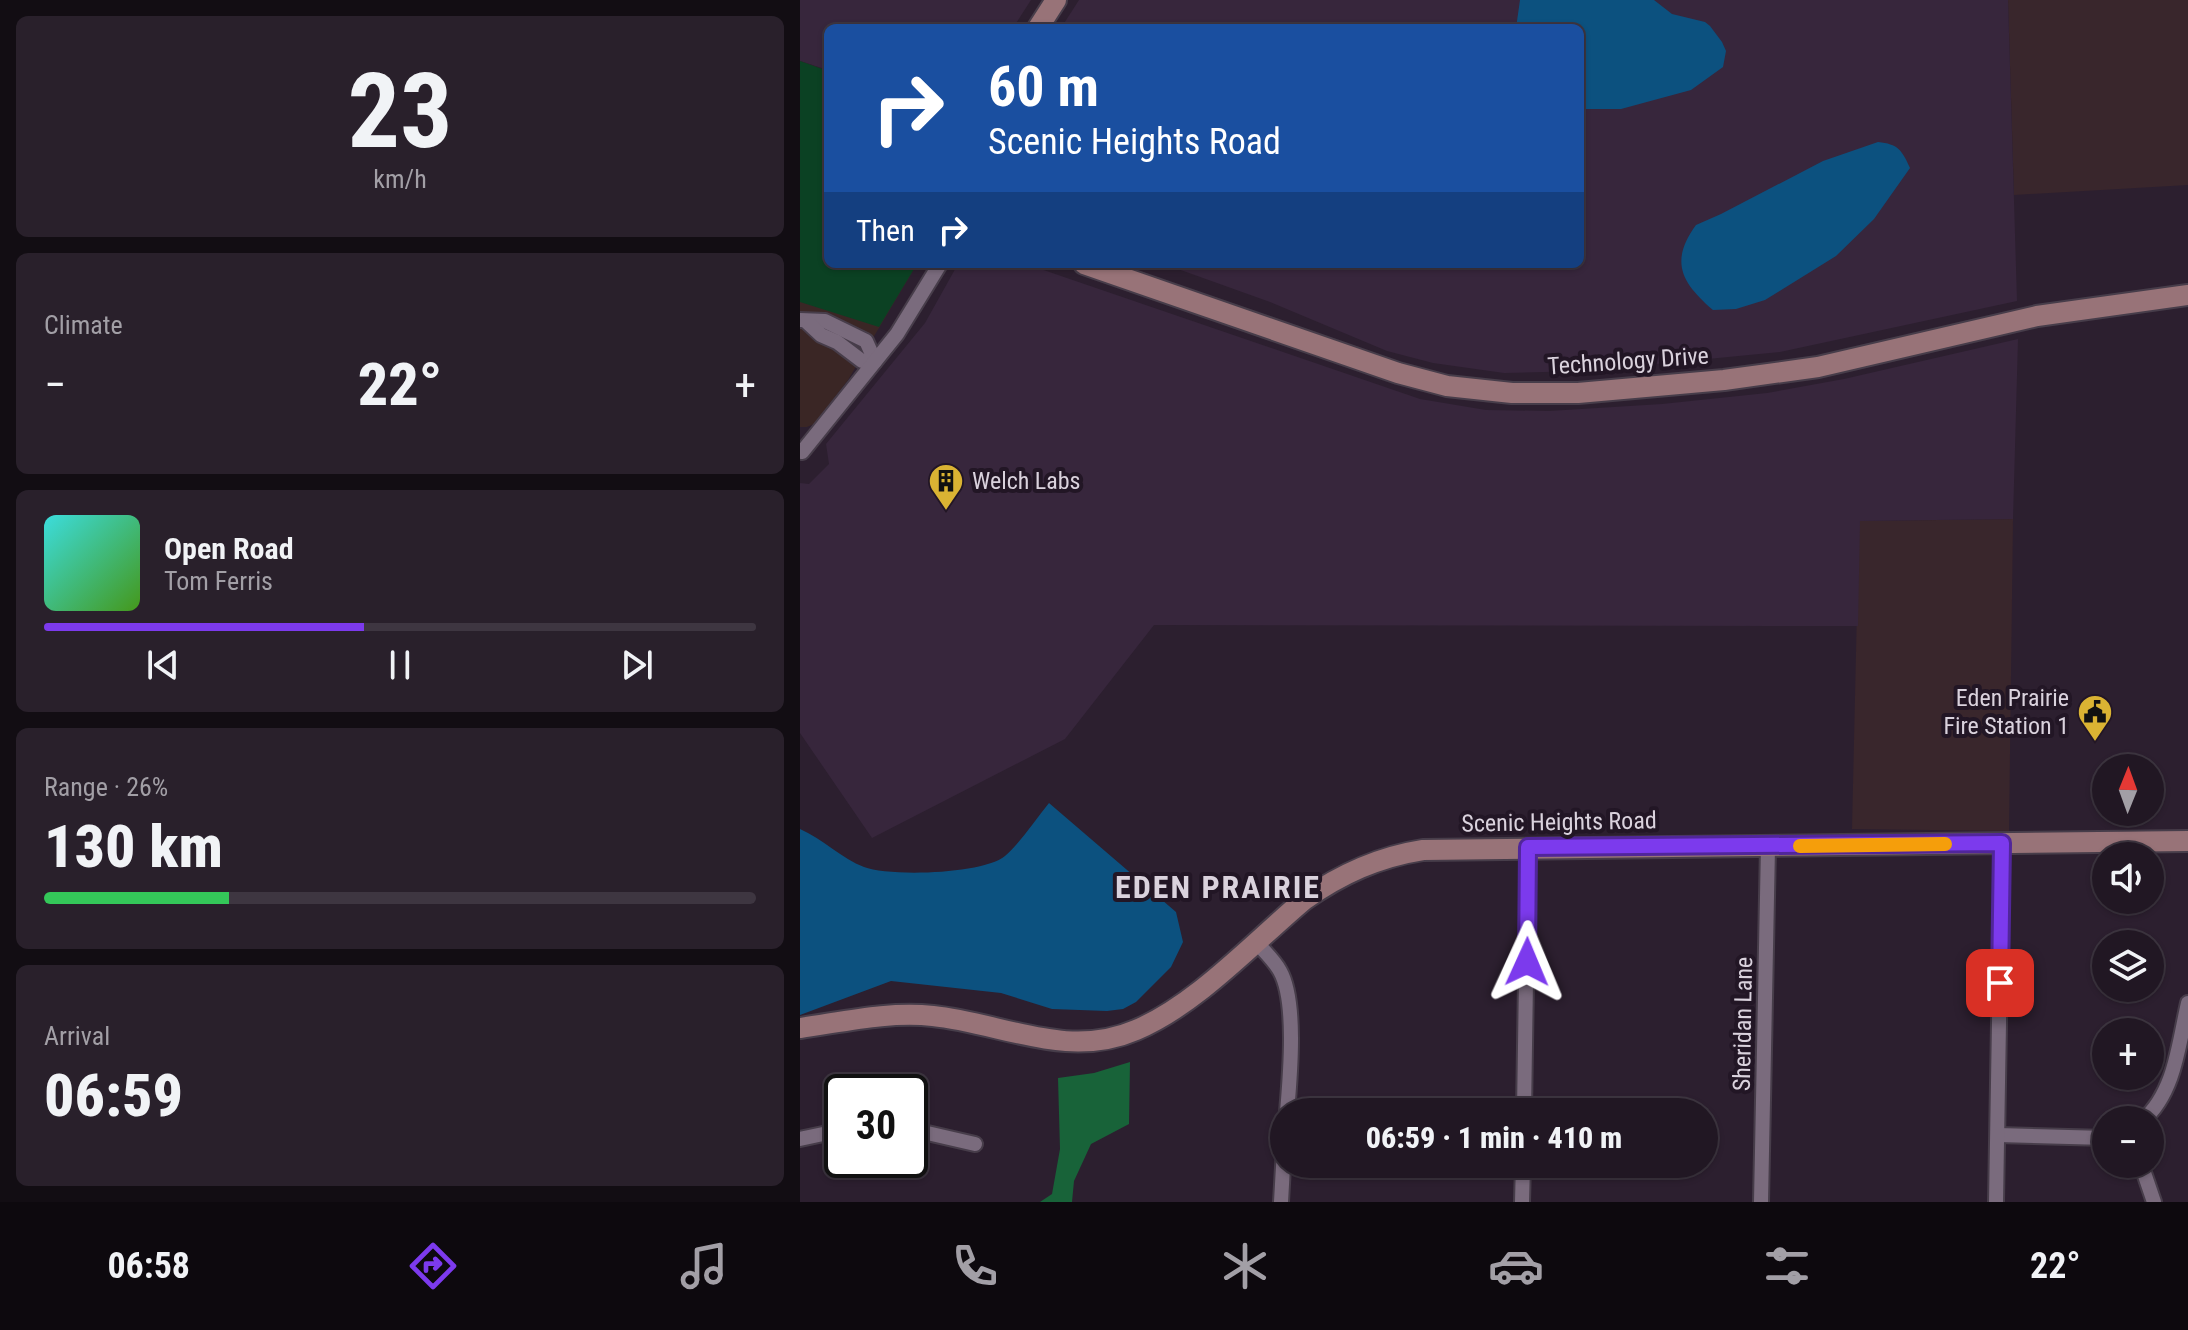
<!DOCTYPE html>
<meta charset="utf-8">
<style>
:root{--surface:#211723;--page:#29202b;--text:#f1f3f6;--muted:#a29fa6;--line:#3e3641;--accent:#7c3aed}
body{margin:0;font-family:"Roboto Condensed",sans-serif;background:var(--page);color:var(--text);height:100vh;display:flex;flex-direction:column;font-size:30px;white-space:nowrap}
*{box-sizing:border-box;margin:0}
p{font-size:26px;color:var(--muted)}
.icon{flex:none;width:44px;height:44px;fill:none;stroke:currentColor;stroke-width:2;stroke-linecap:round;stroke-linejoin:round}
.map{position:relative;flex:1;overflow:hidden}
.drawer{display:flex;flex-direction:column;gap:16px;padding:16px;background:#120d13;width:800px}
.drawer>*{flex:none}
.guide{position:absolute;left:24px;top:24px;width:760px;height:244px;border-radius:12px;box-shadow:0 2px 6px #0004,0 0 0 2px var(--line);background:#1a4fa0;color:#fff;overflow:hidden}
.needle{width:52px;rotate:1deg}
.controls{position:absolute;left:1292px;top:754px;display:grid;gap:16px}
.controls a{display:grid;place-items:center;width:72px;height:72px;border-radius:50%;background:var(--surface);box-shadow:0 2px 6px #0004,0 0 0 2px var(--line);font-size:40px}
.speed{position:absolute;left:24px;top:1074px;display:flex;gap:16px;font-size:40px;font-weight:700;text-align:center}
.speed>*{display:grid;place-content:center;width:104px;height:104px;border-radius:50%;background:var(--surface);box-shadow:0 2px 6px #0004,0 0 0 2px var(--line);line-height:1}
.speed .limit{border:4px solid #111;border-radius:12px;background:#fff;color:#111}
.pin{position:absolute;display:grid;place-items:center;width:68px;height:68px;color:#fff;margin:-34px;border-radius:16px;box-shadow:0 4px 12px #0006}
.me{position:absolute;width:88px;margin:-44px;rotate:1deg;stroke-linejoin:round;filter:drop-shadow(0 0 6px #0008)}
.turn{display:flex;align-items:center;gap:28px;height:168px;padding:0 32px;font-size:36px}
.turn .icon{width:104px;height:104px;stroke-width:2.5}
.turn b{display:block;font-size:56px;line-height:68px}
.then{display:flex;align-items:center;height:76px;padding:0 32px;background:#0003;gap:16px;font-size:30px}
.big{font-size:60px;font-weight:800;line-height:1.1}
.drawer .card{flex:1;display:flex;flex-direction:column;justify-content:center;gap:12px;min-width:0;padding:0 28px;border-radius:12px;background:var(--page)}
.drawer .dial{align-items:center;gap:0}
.dial b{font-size:104px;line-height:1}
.song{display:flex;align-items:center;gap:24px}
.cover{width:96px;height:96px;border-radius:12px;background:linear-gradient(135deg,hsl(180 70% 55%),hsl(100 70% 35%))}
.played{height:8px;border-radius:4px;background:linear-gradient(90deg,var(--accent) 45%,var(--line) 45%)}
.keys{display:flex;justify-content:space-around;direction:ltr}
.heat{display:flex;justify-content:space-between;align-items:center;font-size:44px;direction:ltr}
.charge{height:12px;border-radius:6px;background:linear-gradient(90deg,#34c759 26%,var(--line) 0)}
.trip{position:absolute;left:470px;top:1098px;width:448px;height:80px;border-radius:40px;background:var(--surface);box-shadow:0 2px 6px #0004,0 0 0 2px var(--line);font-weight:800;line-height:80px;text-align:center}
.menu{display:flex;height:128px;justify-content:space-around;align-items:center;background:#0d090e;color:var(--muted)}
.menu .icon{width:56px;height:56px}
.menu .on{color:var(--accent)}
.menu b{font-size:36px;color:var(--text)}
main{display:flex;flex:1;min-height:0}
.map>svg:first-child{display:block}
.commercial{fill:#39262c}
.built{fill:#37263c}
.education{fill:#3a2625}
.green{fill:#0b4123}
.forest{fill:#186339}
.water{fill:#0c517f}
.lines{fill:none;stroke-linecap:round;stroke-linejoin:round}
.street-casing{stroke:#473d4a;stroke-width:18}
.secondary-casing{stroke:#473d4a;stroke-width:24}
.street{stroke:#7a6b7d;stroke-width:14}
.secondary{stroke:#987378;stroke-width:20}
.route-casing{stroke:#51269a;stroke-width:20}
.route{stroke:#7c3aed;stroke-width:14}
.slow{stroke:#f59e0b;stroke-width:14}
.labels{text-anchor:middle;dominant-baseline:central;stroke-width:8;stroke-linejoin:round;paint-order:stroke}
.street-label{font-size:24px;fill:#dad2dd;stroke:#221625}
.poi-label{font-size:24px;fill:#dad2dd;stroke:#221625;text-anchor:start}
.district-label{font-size:32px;font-weight:bold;letter-spacing:2px;fill:#dad2dd;stroke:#221625}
</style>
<main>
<section class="drawer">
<div class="card dial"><b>23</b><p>km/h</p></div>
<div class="card"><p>Climate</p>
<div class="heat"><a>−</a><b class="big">22°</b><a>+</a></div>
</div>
<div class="card">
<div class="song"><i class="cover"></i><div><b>Open Road</b><p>Tom Ferris</p></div></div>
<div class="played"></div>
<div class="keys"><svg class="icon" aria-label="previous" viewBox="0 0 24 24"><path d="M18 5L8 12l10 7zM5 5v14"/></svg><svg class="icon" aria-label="pause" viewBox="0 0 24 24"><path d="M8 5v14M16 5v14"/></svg><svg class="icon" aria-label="next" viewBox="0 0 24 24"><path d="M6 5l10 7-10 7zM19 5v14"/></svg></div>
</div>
<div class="card"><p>Range · 26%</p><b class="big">130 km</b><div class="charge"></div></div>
<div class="card"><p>Arrival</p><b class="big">06:59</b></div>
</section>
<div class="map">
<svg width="1388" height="1202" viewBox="0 0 1388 1202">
<rect width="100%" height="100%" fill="#2c1f2f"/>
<!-- commercial -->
<g class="commercial">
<path d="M 1208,0 L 1388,0 L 1388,185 L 1214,195 Z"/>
<path d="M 1213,519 L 1209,831 L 1052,829 L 1059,521 Z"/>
</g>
<!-- built -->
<g class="built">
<path d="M 0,0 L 231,0 L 213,28 L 28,28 L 28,70 L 0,61 Z"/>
<path d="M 279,0 L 1208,0 L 1217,301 L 980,352 L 783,371 L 704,373 L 633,363 L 587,351 L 470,302 L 364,264 L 780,264 L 780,28 L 261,28 Z"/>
<path d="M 158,264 L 226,264 L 620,399 L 686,410 L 749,411 L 862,404 L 967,393 L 1044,379 L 1218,339 L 1213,519 L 1060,521 L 1058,626 L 354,625 L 265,739 L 72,838 L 0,733 L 0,483 L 9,484 L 29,464 L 26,444 L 125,323 Z"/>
</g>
<!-- education -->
<path class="education" d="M 0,61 L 28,71 L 28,264 L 117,264 L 48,380 L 14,424 L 7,427 L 0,427 Z"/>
<!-- green -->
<path class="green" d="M 0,61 L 28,71 L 28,264 L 117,264 L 79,327 L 0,302 Z"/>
<!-- forest -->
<path class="forest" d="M 330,1062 L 329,1124 L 291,1144 L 274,1181 L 272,1202 L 240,1202 L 252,1194 L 260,1149 L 258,1078 L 294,1073 Z"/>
<!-- water -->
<g class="water">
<path d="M 720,0 L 854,0 L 872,14 L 905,22 L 910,26 L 922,42 L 926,51 L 923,67 L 891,90 L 821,109 L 780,109 L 780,28 L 716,28 Z"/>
<path d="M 1078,142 C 1098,144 1102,150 1110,168 L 1074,219 L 1036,256 L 965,300 L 936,309 L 913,310 C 882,283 869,262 896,225 L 921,214 L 1023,161 Z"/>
<path d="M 249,803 L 376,912 L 383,942 L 371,967 L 336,1002 L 323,1009 L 307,1011 L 252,1009 L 201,993 L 91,981 L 0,1015 L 0,829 C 23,839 42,859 64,867 C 90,877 184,874 205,856 C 221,842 235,820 249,803 Z"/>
</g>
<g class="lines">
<defs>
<g id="street">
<path d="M 0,320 L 25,321 L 66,341 L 75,361"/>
<path d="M 7,322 L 21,335 L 37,342 L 62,361 L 75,361"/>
<path d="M 2,452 L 97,334 L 140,264"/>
<path d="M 456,942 C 464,951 474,960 480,971 C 497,1001 490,1077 487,1112"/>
<path d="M 724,1112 L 728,847"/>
<path d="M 1343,1120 C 1375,1093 1379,1042 1388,1003"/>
<path d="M 110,1129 L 175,1144"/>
<path d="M 1198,1135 L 1306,1138"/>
<path d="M 0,1139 L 42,1130"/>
<path d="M 1341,1164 L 1354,1202"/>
<path d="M 481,1202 L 484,1149"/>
<path d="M 722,1202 L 723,1164"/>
<path d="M 961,1202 L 968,846"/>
<path d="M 1196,1202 L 1202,843"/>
</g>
<g id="secondary">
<path d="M 238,28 L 256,0"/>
<path d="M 284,264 L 598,373 L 647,386 L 712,393 L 778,393 L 924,380 L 1018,367 L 1237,316 L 1388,295"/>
<path d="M 0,1028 C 43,1022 89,1011 133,1016 C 202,1023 267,1060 336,1030 C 396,1005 454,942 504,900 C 541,874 578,857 623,850 L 1388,841"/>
</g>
</defs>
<!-- street casing -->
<use href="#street" class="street-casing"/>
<!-- secondary casing -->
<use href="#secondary" class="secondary-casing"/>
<!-- street -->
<use href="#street" class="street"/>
<!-- secondary -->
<use href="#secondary" class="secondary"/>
</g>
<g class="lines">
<defs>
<path id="route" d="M 727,962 L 728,847 L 1202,843 L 1200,983"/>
</defs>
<!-- route casing -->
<use href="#route" class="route-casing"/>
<!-- route -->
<use href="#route" class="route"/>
<!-- slow -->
<path class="slow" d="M 1000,846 L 1145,844"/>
</g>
<!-- icons -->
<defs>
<symbol id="building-pin" viewBox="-11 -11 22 30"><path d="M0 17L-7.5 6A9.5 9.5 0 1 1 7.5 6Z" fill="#dab333" stroke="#221625"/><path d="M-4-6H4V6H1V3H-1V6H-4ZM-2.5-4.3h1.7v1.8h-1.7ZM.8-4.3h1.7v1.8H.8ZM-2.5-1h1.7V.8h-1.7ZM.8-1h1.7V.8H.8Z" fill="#111"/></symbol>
<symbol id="civic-pin" viewBox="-11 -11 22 30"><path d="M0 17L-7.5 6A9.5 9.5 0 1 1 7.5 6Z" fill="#dab333" stroke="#221625"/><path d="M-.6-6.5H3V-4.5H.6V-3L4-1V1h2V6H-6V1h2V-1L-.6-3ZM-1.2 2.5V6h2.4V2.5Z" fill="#111"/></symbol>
</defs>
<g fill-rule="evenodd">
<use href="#building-pin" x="126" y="461" width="40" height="54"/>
<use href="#civic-pin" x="1275" y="692" width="40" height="54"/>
</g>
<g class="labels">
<!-- street labels -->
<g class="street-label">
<text transform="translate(828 361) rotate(-4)">Technology Drive</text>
<text transform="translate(759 822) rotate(-1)">Scenic Heights Road</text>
<text transform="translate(943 1024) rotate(-89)">Sheridan Lane</text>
</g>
<!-- poi labels -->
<g class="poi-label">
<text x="172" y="481">Welch Labs</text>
<text x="1269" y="698" text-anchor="end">Eden Prairie<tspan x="1269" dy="28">Fire Station 1</tspan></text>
</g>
<!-- district labels -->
<g class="district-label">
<text x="418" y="887">EDEN PRAIRIE</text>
</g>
</g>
</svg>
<div class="controls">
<a><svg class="needle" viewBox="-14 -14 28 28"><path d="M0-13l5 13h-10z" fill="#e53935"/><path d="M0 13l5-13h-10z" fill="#a29fa6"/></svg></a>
<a><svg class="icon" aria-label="sound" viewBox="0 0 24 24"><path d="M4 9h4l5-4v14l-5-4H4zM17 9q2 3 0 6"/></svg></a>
<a><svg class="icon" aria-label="layers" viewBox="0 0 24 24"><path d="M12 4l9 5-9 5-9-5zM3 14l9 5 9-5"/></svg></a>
<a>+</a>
<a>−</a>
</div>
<div class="speed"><div class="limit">30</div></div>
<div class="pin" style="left:1200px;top:983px;background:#d93025"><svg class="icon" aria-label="arrive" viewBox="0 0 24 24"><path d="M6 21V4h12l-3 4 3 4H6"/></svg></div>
<svg class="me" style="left:727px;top:962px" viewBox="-20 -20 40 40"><path d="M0-17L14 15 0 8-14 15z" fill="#7c3aed" stroke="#fff" stroke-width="4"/></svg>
<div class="trip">06:59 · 1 min · 410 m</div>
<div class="guide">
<div class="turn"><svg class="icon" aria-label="right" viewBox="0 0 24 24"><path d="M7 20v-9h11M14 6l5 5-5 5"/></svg><div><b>60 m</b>Scenic Heights Road</div></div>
<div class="then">Then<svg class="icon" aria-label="right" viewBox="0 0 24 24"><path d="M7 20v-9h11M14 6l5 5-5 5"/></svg></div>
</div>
</div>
</main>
<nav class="menu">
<b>06:58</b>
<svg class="icon on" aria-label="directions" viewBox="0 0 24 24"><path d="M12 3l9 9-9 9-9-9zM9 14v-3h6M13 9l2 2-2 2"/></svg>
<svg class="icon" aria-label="music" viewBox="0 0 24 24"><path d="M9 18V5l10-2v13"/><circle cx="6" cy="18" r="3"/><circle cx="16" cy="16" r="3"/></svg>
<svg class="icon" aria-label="phone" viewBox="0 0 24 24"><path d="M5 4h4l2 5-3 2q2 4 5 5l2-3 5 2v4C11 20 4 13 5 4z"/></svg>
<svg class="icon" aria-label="climate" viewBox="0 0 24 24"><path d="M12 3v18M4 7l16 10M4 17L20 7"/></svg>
<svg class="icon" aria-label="car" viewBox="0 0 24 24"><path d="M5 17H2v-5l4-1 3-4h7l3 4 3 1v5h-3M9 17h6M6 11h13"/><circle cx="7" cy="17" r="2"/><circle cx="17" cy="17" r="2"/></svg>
<svg class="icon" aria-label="filters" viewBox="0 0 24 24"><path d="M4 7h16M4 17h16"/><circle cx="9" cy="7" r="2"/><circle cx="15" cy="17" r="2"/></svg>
<b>22°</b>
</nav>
